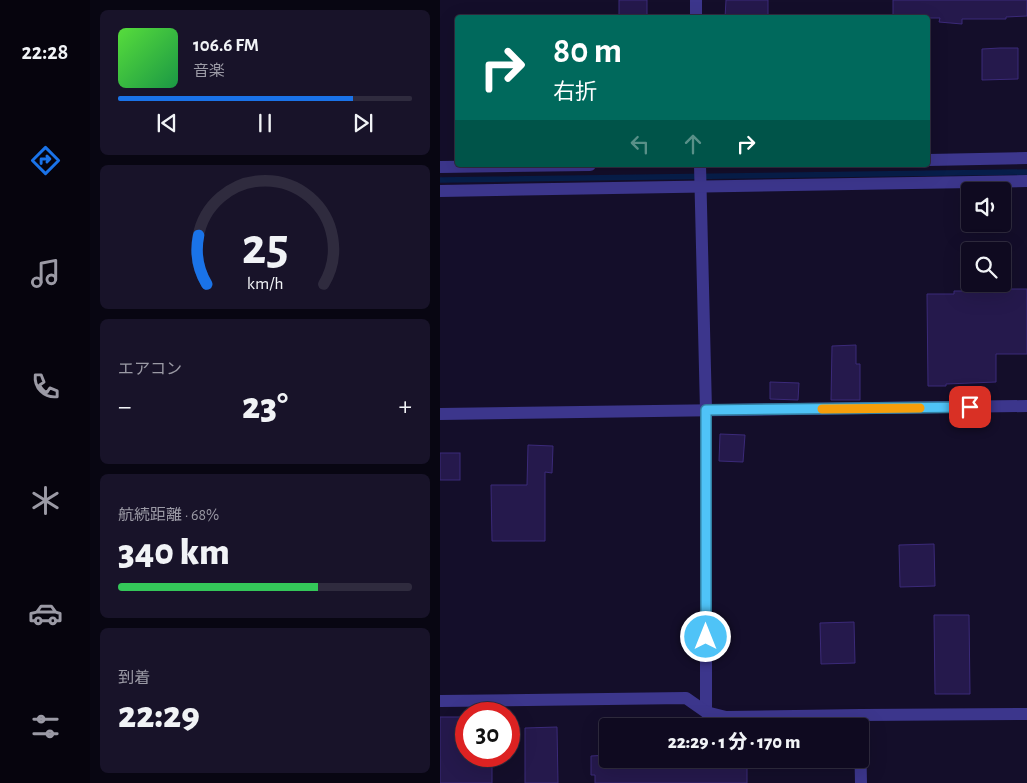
<!DOCTYPE html>
<html lang="ja">
<meta charset="utf-8">
<style>
:root{--surface:#0f0a20;--page:#181329;--text:#f1f3f6;--muted:#9b9aa5;--line:#2f2b3e;--accent:#1a73e8}
body{margin:0;font-family:"Alegreya Sans","Noto Sans JP",sans-serif;background:var(--page);color:var(--text);height:100vh;display:flex;flex-direction:column;font-size:19px;white-space:nowrap}
*{box-sizing:border-box;margin:0}
p{font-size:16px;color:var(--muted)}
.icon{flex:none;width:28px;height:28px;fill:none;stroke:currentColor;stroke-width:2;stroke-linecap:round;stroke-linejoin:round}
.map{position:relative;flex:1;overflow:hidden}
.details{display:flex;flex-direction:column;gap:10px;padding:10px;background:#080612;width:350px}
.details>*{flex:none}
.top-card{position:absolute;left:15px;top:15px;width:475px;height:152px;border-radius:5px;box-shadow:0 5px 20px #0002,0 0 0 1px var(--line);background:#00695c;color:#fff;overflow:hidden}
.buttons{position:absolute;left:521px;top:182px;display:grid;gap:10px}
.buttons a{display:grid;place-items:center;width:50px;height:50px;border-radius:5px;background:var(--surface);box-shadow:0 5px 20px #0002,0 0 0 1px var(--line);font-size:25px}
.speed{position:absolute;left:15px;top:702px;display:flex;gap:10px;font-size:25px;font-weight:700;text-align:center}
.speed>*{display:grid;place-content:center;width:65px;height:65px;border-radius:50%;background:var(--surface);box-shadow:0 5px 20px #0002,0 0 0 1px var(--line);line-height:1}
.speed .limit{border:8px solid #d22;background:#fff;color:#111}
.pin{position:absolute;display:grid;place-items:center;width:42px;height:42px;color:#fff;margin:-21px;border-radius:10px;box-shadow:0 2px 8px #0006}
.me{position:absolute;width:55px;margin:-28px;rotate:0deg;stroke-linejoin:round;filter:drop-shadow(0 0 4px #0008)}
.turn{display:flex;align-items:center;gap:18px;height:105px;padding:0 15px;font-size:22px}
.turn .icon{width:65px;height:65px;stroke-width:2.5}
.turn b{display:block;font-size:35px;line-height:42px}
.lanes{display:flex;align-items:center;height:48px;padding:0 15px;background:#0003;justify-content:center;gap:25px;direction:ltr}
.lanes .off{opacity:.35}
.big{font-size:38px;font-weight:800;line-height:1.1}
.details .card{flex:1;display:flex;flex-direction:column;justify-content:center;gap:8px;min-width:0;padding:0 18px;border-radius:8px;background:var(--page)}
.details .dial{align-items:center;gap:0}
.dial svg{height:130px;overflow:visible;fill:none;stroke:var(--line);stroke-width:7;stroke-linecap:round;text-anchor:middle}
.dial text{fill:var(--text);stroke:none}
.song{display:flex;align-items:center;gap:15px}
.cover{width:60px;height:60px;border-radius:8px;background:linear-gradient(135deg,hsl(110 70% 55%),hsl(140 70% 35%))}
.played{height:5px;border-radius:2px;background:linear-gradient(90deg,var(--accent) 80%,var(--line) 80%)}
.keys{display:flex;justify-content:space-around;direction:ltr}
.heat{display:flex;justify-content:space-between;align-items:center;font-size:28px;direction:ltr}
.charge{height:8px;border-radius:4px;background:linear-gradient(90deg,#34c759 68%,var(--line) 0)}
.trip{position:absolute;left:159px;top:718px;width:270px;height:50px;border-radius:5px;background:var(--surface);box-shadow:0 5px 20px #0002,0 0 0 1px var(--line);font-weight:800;line-height:50px;text-align:center}
main{display:flex;flex:1;min-height:0}
.dock{display:flex;flex-direction:column;width:90px;justify-content:space-around;align-items:center;background:#06040d;color:var(--muted)}
.dock .icon{width:35px;height:35px}
.dock .active{color:var(--accent)}
.dock b{font-size:22px;color:var(--text)}
.map>svg:first-child{display:block}
.lines{fill:none;stroke-linecap:round;stroke-linejoin:round}
.stream{stroke:#071e4a;stroke-width:5.5}
.building{fill:#25194c;stroke:#3b2a79}
.minor{stroke:#3c368c;stroke-width:12}
.tertiary{stroke:#3c368c;stroke-width:12}
.route-casing{stroke:#337fa1;stroke-width:12}
.route{stroke:#4fc3f7;stroke-width:9}
.slow{stroke:#f59e0b;stroke-width:9}
</style>
<main>
<nav class="dock">
<b>22:28</b>
<svg class="icon active" aria-label="directions" viewBox="0 0 24 24"><path d="M12 3l9 9-9 9-9-9zM9 14v-3h6M13 9l2 2-2 2"/></svg>
<svg class="icon" aria-label="music" viewBox="0 0 24 24"><path d="M9 18V5l10-2v13"/><circle cx="6" cy="18" r="3"/><circle cx="16" cy="16" r="3"/></svg>
<svg class="icon" aria-label="phone" viewBox="0 0 24 24"><path d="M5 4h4l2 5-3 2q2 4 5 5l2-3 5 2v4C11 20 4 13 5 4z"/></svg>
<svg class="icon" aria-label="climate" viewBox="0 0 24 24"><path d="M12 3v18M4 7l16 10M4 17L20 7"/></svg>
<svg class="icon" aria-label="car" viewBox="0 0 24 24"><path d="M5 17H2v-5l4-1 3-4h7l3 4 3 1v5h-3M9 17h6M6 11h13"/><circle cx="7" cy="17" r="2"/><circle cx="17" cy="17" r="2"/></svg>
<svg class="icon" aria-label="filters" viewBox="0 0 24 24"><path d="M4 7h16M4 17h16"/><circle cx="9" cy="7" r="2"/><circle cx="15" cy="17" r="2"/></svg>
</nav>
<section class="details">
<div class="card">
<div class="song"><i class="cover"></i><div><b>106.6 FM</b><p>音楽</p></div></div>
<div class="played"></div>
<div class="keys"><svg class="icon" aria-label="previous" viewBox="0 0 24 24"><path d="M18 5L8 12l10 7zM5 5v14"/></svg><svg class="icon" aria-label="pause" viewBox="0 0 24 24"><path d="M8 5v14M16 5v14"/></svg><svg class="icon" aria-label="next" viewBox="0 0 24 24"><path d="M6 5l10 7-10 7zM19 5v14"/></svg></div>
</div>
<div class="card dial"><svg viewBox="0 0 100 80">
<path d="M14 69A42 42 0 1 1 86 69"/>
<path d="M14 69A42 42 0 0 1 9 39" stroke="#1a73e8"/>
<text x="50" y="56" font-size="32" font-weight="700">25</text>
<text x="50" y="72" font-size="11">km/h</text>
</svg></div>
<div class="card"><p>エアコン</p>
<div class="heat"><a>−</a><b class="big">23°</b><a>+</a></div>
</div>
<div class="card"><p>航続距離 · 68%</p><b class="big">340 km</b><div class="charge"></div></div>
<div class="card"><p>到着</p><b class="big">22:29</b></div>
</section>
<div class="map">
<svg width="587" height="783" viewBox="0 0 587 783">
<rect width="100%" height="100%" fill="#140e2a"/>
<g class="lines">
<!-- stream -->
<path class="stream" d="M 0,180 L 587,172"/>
</g>
<!-- building -->
<g class="building">
<rect x="179" y="0" width="28" height="18"/>
<path d="M 286,0 L 328,0 L 328,18 L 285,18 Z"/>
<path d="M 453,0 L 587,0 L 587,16 L 566,17 L 566,19 L 522,19 L 522,24 L 499,22 L 500,18 L 453,18 Z"/>
<path d="M 560,48 L 578,48 L 578,79 L 542,80 L 542,49 Z"/>
<path d="M 537,289 L 587,289 L 587,354 L 556,354 L 556,382 L 506,384 L 506,386 L 488,386 L 487,294 L 514,294 L 514,291 L 537,291 Z"/>
<path d="M 416,345 L 416,364 L 420,364 L 420,400 L 391,400 L 392,346 Z"/>
<path d="M 330,382 L 359,383 L 358,400 L 330,399 Z"/>
<path d="M 280,434 L 305,435 L 303,462 L 279,461 Z"/>
<path d="M 88,445 L 113,446 L 112,473 L 105,472 L 105,541 L 52,541 L 51,485 L 87,485 Z"/>
<rect x="0" y="453" width="20" height="27"/>
<path d="M 494,544 L 495,586 L 460,587 L 459,545 Z"/>
<path d="M 494,615 L 529,615 L 530,694 L 495,694 Z"/>
<path d="M 414,622 L 415,663 L 381,664 L 380,623 Z"/>
<path d="M 0,717 L 26,717 L 26,756 L 52,756 L 52,783 L 0,783 Z"/>
<path d="M 117,727 L 118,783 L 85,783 L 85,728 Z"/>
<path d="M 168,755 L 168,759 L 307,759 L 307,783 L 155,783 L 155,775 L 151,775 L 151,756 Z"/>
</g>
<g class="lines">
<!-- minor -->
<g class="minor">
<path d="M 256,0 L 256,18"/>
<path d="M 488,160 L 587,158"/>
<path d="M 260,165 L 266,410 L 266,712"/>
<path d="M 0,167 L 150,165"/>
<path d="M 0,191 L 587,181"/>
<path d="M 0,414 L 587,406"/>
<path d="M 420,734 L 421,783"/>
</g>
<!-- tertiary -->
<path class="tertiary" d="M 0,701 L 246,698 L 266,712 L 286,717 L 420,715 L 587,714"/>
</g>
<g class="lines">
<defs>
<path id="route" d="M 266,637 L 266,410 L 530,407"/>
</defs>
<!-- route casing -->
<use href="#route" class="route-casing"/>
<!-- route -->
<use href="#route" class="route"/>
<!-- slow -->
<path class="slow" d="M 382,409 L 480,408"/>
</g>
</svg>
<div class="buttons">
<a><svg class="icon" aria-label="sound" viewBox="0 0 24 24"><path d="M4 9h4l5-4v14l-5-4H4zM17 9q2 3 0 6"/></svg></a>
<a><svg class="icon" aria-label="search" viewBox="0 0 24 24"><circle cx="10" cy="10" r="6"/><path d="M15 15l6 6"/></svg></a>
</div>
<div class="speed"><div class="limit">30</div></div>
<div class="pin" style="left:530px;top:407px;background:#d93025"><svg class="icon" aria-label="arrive" viewBox="0 0 24 24"><path d="M6 21V4h12l-3 4 3 4H6"/></svg></div>
<svg class="me" style="left:266px;top:637px" viewBox="-20 -20 40 40"><circle r="17" fill="#4fc3f7" stroke="#fff" stroke-width="3"/><path d="M0-11L8 9 0 5-8 9z" fill="#fff"/></svg>
<div class="trip">22:29 · 1 分 · 170 m</div>
<div class="top-card">
<div class="turn"><svg class="icon" aria-label="right" viewBox="0 0 24 24"><path d="M7 20v-9h11M14 6l5 5-5 5"/></svg><div><b>80 m</b>右折</div></div>
<div class="lanes"><svg class="icon off" aria-label="left" viewBox="0 0 24 24"><path d="M17 20v-9H6M10 6l-5 5 5 5"/></svg><svg class="icon off" aria-label="ahead" viewBox="0 0 24 24"><path d="M12 20V5M6 11l6-6 6 6"/></svg><svg class="icon" aria-label="right" viewBox="0 0 24 24"><path d="M7 20v-9h11M14 6l5 5-5 5"/></svg></div>
</div>
</div>
</main>
